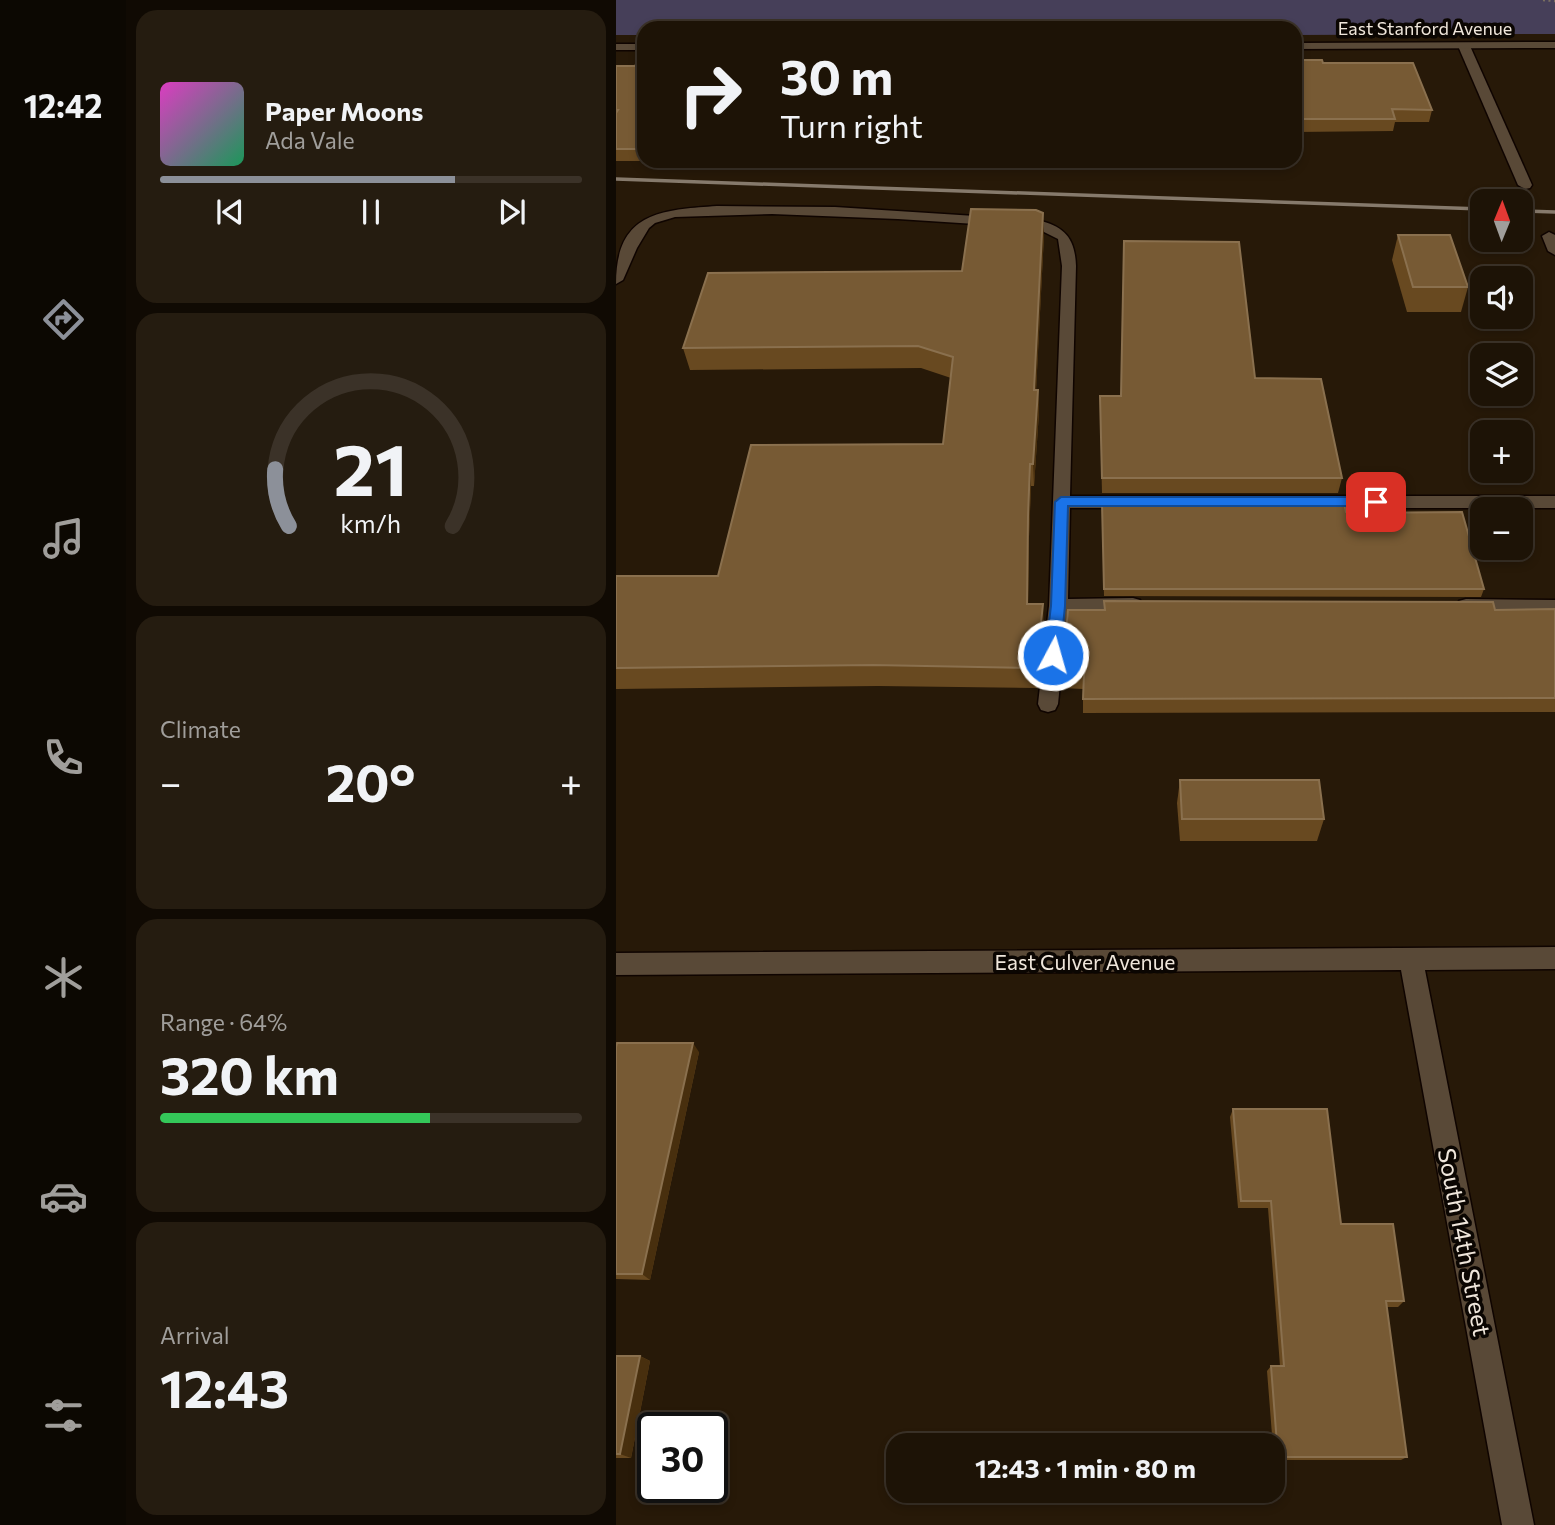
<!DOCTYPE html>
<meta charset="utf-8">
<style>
:root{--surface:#1d1306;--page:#251c10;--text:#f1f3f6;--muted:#a09e9b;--line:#3b3228;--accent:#8c9099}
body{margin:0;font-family:Commissioner,sans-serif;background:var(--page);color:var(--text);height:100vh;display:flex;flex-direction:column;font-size:26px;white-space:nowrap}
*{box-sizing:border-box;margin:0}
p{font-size:23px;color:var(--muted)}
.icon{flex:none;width:38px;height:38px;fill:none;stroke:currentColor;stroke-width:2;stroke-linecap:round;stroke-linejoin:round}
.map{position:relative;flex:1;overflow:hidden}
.side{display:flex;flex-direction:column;gap:10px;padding:10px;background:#100a03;width:490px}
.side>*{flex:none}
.guide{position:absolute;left:21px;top:21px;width:665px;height:147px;border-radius:21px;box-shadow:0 4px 10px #0003,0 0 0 2px var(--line);background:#1d1306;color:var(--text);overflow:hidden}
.needle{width:46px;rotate:1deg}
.controls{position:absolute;left:854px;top:189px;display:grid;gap:14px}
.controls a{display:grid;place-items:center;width:63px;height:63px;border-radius:14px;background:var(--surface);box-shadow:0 4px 10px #0003,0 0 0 2px var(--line);font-size:35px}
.speed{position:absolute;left:21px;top:1412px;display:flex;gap:14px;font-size:35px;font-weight:700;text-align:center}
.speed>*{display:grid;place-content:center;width:91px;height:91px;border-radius:50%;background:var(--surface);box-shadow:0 4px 10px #0003,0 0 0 2px var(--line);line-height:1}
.speed .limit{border:4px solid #111;border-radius:10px;background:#fff;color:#111}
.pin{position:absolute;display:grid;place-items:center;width:60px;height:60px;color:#fff;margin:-30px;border-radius:14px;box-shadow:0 4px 10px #0006}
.me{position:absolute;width:77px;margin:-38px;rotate:6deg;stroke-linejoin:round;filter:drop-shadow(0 0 5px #0008)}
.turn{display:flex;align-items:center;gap:24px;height:147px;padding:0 28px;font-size:32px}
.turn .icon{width:91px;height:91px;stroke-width:2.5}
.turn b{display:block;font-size:49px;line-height:60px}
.big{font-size:52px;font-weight:700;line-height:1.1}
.side .card{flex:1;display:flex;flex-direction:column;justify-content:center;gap:10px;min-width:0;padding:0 24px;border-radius:21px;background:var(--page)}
.side .dial{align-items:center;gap:0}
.dial svg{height:182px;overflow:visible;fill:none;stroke:var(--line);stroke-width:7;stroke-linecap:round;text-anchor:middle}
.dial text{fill:var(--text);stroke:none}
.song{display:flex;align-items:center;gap:21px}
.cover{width:84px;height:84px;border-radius:10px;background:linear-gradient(135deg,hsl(310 70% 55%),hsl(150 70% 35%))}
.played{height:7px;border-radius:4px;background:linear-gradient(90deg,var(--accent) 70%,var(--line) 70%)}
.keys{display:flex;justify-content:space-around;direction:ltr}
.heat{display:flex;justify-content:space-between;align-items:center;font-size:38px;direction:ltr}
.charge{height:10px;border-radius:5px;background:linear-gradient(90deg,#34c759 64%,var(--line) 0)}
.trip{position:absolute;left:270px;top:1433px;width:399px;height:70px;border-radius:21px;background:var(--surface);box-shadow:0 4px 10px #0003,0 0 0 2px var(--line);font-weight:700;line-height:70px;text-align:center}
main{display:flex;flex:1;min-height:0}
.dock{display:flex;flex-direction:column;width:126px;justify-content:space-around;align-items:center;background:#0c0802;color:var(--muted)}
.dock .icon{width:49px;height:49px}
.dock .on{color:var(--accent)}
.dock b{font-size:32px;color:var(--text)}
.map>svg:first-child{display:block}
.green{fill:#463f59}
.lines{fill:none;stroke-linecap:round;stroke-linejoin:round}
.street-casing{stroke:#0f0400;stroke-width:3}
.secondary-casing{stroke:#0f0400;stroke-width:3}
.path{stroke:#7a6f60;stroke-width:2.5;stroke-dasharray:2 3.5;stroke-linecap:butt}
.street{fill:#594937;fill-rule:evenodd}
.secondary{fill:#594937;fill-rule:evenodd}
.rail{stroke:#867a6c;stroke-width:3.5}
.wall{fill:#684920}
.shaded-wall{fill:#482f0e}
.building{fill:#775a34;stroke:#8a704e;stroke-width:2}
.route{fill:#1a73e8;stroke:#114b97;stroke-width:2}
.labels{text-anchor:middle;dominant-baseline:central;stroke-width:7;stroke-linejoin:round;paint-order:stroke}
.far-street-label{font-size:18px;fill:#efe6db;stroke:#0b0602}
.street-label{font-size:21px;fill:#efe6db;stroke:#0b0602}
.near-street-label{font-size:24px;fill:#efe6db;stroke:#0b0602}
</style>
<main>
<nav class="dock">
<b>12:42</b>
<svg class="icon on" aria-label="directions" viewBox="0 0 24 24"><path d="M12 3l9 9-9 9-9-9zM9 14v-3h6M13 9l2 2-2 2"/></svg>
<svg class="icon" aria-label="music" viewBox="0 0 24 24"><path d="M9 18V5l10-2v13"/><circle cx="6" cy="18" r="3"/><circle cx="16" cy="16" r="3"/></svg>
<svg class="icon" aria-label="phone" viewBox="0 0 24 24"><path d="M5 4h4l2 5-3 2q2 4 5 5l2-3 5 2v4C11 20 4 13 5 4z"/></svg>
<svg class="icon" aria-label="climate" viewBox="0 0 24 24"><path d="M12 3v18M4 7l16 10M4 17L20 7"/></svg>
<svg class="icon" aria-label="car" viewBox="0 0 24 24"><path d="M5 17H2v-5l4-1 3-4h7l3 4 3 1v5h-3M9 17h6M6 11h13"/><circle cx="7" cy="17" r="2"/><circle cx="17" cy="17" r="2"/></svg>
<svg class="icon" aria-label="filters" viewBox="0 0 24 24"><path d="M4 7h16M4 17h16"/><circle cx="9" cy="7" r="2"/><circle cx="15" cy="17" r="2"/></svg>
</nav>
<section class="side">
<div class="card">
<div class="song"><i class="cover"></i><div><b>Paper Moons</b><p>Ada Vale</p></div></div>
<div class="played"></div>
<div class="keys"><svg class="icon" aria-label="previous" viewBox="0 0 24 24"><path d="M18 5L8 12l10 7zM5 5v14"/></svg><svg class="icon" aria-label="pause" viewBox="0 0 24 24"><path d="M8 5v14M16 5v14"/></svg><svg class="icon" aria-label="next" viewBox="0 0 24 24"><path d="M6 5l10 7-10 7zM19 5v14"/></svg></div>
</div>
<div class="card dial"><svg viewBox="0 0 100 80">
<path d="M14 69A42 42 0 1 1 86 69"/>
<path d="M14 69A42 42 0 0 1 8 44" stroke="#8c9099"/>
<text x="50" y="56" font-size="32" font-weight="700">21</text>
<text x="50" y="72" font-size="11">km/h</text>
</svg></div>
<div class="card"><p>Climate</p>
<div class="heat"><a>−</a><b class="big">20°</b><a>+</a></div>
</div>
<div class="card"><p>Range · 64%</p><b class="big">320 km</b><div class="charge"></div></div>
<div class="card"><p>Arrival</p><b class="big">12:43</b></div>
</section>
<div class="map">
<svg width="939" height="1525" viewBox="0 0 939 1525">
<rect width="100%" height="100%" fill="#271908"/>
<!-- green -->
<path class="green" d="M 0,0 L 939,0 L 939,34 L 679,35 L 679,28 L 28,28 L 28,35 L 0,35 Z"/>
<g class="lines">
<defs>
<g id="street">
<path d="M 844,44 L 854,46 L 916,185 L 914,188 L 909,189 L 902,185 L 842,46 Z"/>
<path d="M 101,206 L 219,207 L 422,220 C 449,227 459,238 460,266 L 454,496 L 939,496 L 939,508 L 454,508 L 452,599 L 517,598 L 524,600 L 526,605 L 524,610 L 517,612 L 451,613 L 442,704 L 439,710 L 432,712 L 425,710 L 422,704 L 433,606 L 446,266 L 442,239 L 420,228 L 282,219 L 156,214 L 59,217 L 39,223 L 33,228 L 21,248 L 7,280 L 0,284 C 0,213 43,210 101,206 Z"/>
<path d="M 933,232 L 939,235 L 939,255 L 932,251 L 926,236 Z"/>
<path d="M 850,599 L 939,600 L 939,614 L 850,613 L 843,611 L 841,606 L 843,601 Z"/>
<path d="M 939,947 L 939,969 L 809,970 L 918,1525 L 886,1525 L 785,970 L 0,975 L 0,953 Z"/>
</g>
<g id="secondary">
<path d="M 939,42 L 939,48 L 679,49 L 679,43 Z"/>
<rect x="0" y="44" width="28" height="6"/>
</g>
</defs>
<!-- street casing -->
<use href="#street" class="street-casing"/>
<!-- secondary casing -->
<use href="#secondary" class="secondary-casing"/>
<!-- path -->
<path class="path" d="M 927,0 L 939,1"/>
<!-- street -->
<use href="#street" class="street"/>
<!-- secondary -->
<use href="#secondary" class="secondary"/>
<!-- rail -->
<g class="rail">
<path d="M 0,179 L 866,209"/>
<path d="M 905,211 L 939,212"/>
</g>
</g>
<!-- wall -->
<g class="wall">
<path d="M 679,60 L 707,63 L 816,110 L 813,122 L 779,122 L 777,131 L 679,132 Z"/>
<path d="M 28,61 L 28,161 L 0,161 L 0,66 L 19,66 Z"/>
<path d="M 428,235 L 420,390 L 422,390 L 423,412 L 418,486 L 415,486 L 413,537 L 412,604 L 428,625 L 421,688 L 262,686 L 0,689 L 0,576 L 102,576 L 327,444 L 335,378 L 305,368 L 74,370 L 67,348 L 346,271 Z"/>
<path d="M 782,235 L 852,287 L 845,312 L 791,312 L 776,260 Z"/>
<path d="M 639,378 L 726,478 L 722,493 L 486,493 L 484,411 L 505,396 Z"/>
<path d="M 486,503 L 730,512 L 868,589 L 865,597 L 488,596 Z"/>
<path d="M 939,609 L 939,712 L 467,713 L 467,689 L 446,688 L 446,674 L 879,610 Z"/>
<path d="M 564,780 L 708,819 L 701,841 L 564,841 L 561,803 Z"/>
<path d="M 0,1047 L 83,1052 L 34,1280 L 0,1279 Z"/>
<path d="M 617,1109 L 725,1224 L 788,1301 L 782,1307 L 771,1307 L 791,1457 L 785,1460 L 658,1460 L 651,1371 L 655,1366 L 664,1366 L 652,1208 L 622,1208 L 614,1117 Z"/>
<path d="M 0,1356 L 24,1356 L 34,1361 L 15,1458 L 0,1458 Z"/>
</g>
<!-- shaded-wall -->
<g class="shaded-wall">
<path d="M 427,213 L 428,235 L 419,412 L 418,390 Z"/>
<path d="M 422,390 L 423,412 L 418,486 L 417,464 Z"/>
<path d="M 414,464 L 415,486 L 413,537 L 412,625 L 411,604 L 412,516 Z"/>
<path d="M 427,604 L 428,625 L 421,688 L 420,668 Z"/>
<path d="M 77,1043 L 83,1052 L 34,1280 L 26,1274 Z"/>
<path d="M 24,1356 L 34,1361 L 15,1458 L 4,1454 Z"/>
</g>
<!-- building -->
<g class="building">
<path d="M 679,60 L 706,60 L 707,63 L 797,63 L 816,110 L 776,109 L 779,119 L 679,119 Z"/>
<path d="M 22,61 L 28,61 L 28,149 L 0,149 L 0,113 L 2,110 L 0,110 L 0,66 L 19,66 Z"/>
<path d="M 355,209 L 420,210 L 427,213 L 418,390 L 422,390 L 417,464 L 414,464 L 412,516 L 411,604 L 427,604 L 420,668 L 257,665 L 0,668 L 0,576 L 102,576 L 135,445 L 327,444 L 337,357 L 302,346 L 67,348 L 92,273 L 346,271 Z"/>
<path d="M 782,235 L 834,235 L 852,287 L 797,287 Z"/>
<path d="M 508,241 L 623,242 L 639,378 L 705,379 L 726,478 L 486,478 L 484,396 L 505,396 Z"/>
<path d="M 486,503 L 728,503 L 730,512 L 733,513 L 846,512 L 868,589 L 488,589 Z"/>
<path d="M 488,601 L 877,602 L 879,610 L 939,609 L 939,698 L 467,699 L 468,674 L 446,674 L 452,610 L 489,610 Z"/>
<path d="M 564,780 L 703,780 L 708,819 L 566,819 Z"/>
<path d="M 1,1043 L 77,1043 L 26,1274 L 0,1274 L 0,1047 Z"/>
<path d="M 617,1109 L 711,1109 L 725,1224 L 777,1224 L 788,1301 L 770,1301 L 791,1457 L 662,1457 L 655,1366 L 668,1366 L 655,1201 L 625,1201 Z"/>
<path d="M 0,1356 L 24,1356 L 4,1454 L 0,1454 Z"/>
</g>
<!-- route -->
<path class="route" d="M 445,497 L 760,497 L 766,502 L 760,506 L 452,506 L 449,606 L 444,655 L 437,660 L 429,655 L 435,606 L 439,502 Z"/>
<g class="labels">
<!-- far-street labels -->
<g class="far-street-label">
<text x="809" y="28">East Stanford Avenue</text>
</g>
<!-- street labels -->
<g class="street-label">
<text x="469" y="961">East Culver Avenue</text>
</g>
<!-- near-street labels -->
<g class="near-street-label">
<text transform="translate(849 1242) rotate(79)">South 14th Street</text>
</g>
</g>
</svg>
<div class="controls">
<a><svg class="needle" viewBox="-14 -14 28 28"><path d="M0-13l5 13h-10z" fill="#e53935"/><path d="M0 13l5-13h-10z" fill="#a09e9b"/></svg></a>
<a><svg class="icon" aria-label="sound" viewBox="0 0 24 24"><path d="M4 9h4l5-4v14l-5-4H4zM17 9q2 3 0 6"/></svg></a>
<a><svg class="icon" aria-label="layers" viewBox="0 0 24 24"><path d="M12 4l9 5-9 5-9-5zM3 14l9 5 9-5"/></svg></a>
<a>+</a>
<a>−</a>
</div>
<div class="speed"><div class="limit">30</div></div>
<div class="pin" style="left:760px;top:502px;background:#d93025"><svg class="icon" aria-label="arrive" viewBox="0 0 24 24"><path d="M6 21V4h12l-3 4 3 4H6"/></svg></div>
<svg class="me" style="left:437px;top:655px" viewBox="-20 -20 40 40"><circle r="17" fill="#1a73e8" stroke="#fff" stroke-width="3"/><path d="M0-11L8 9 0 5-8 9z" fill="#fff"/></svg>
<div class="trip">12:43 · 1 min · 80 m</div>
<div class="guide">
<div class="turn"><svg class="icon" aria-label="right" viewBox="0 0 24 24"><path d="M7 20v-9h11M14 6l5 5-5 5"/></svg><div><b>30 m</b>Turn right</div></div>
</div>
</div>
</main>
